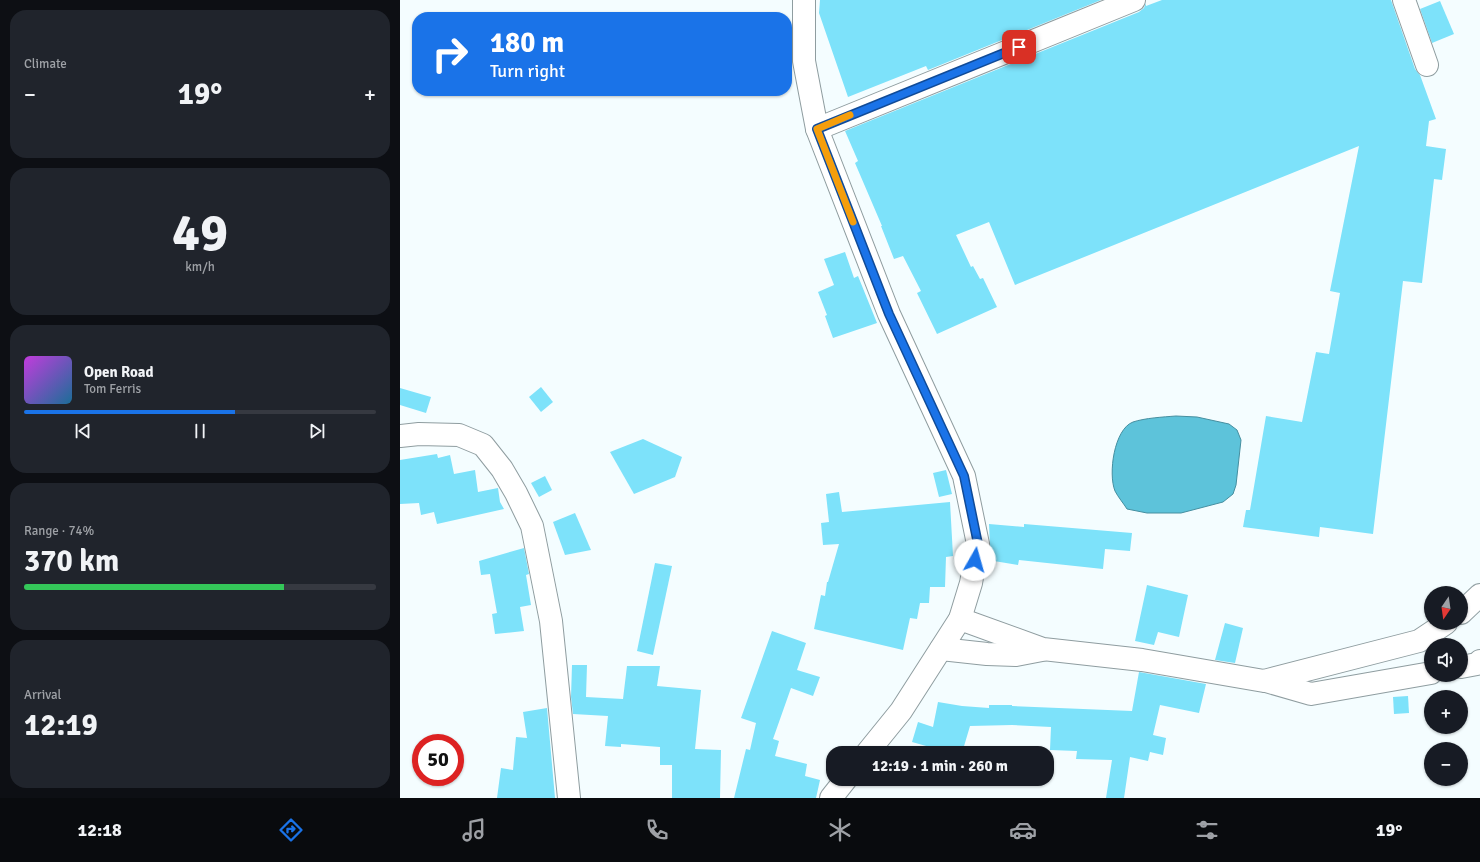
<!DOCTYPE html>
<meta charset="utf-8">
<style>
:root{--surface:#171b24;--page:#20242c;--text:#f1f3f6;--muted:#9ea1a6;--line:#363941;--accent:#1a73e8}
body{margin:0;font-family:Signika,sans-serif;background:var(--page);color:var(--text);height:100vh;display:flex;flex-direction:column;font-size:15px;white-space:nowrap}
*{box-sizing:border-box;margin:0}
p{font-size:13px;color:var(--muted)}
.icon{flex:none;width:22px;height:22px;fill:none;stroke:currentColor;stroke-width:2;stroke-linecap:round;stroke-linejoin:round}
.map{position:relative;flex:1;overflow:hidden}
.side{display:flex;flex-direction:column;gap:10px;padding:10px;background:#0d0f14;width:400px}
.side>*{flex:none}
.banner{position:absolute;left:12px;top:12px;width:380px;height:84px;border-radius:16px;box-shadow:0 1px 3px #0004;background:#1a73e8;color:#fff;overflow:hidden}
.needle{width:26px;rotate:193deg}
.controls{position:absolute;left:1024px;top:586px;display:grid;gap:8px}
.controls a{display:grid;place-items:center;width:44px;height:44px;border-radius:50%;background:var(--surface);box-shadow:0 1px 3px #0004;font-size:20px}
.speed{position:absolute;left:12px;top:734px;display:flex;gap:8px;font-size:20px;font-weight:700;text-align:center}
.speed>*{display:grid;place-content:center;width:52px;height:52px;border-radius:50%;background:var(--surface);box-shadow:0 1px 3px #0004;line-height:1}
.speed .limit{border:6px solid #d22;background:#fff;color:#111}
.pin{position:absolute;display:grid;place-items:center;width:34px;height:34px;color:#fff;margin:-17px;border-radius:8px;box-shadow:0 2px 6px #0006}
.me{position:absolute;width:44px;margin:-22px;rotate:7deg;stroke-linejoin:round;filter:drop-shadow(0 0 3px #0008)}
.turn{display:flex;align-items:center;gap:14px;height:84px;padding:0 12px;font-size:18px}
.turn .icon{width:52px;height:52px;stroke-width:2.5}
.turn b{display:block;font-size:28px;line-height:34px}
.big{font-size:30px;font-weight:700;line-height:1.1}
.side .widget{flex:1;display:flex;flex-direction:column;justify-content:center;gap:6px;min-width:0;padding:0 14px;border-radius:16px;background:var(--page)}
.side .dial{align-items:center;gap:0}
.dial b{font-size:52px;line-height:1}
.song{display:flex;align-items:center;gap:12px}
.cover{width:48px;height:48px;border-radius:6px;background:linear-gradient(135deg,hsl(290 70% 55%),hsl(200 70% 35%))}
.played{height:4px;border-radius:2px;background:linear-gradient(90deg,var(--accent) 60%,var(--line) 60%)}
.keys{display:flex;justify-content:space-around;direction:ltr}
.heat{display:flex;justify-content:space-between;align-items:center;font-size:22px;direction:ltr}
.charge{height:6px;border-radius:3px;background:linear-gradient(90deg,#34c759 74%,var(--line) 0)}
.trip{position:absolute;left:426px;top:746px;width:228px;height:40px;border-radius:16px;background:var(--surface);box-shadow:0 1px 3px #0004;font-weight:700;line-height:40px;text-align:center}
.dock{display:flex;height:64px;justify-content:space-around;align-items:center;background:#090b0e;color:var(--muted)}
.dock .icon{width:28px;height:28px}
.dock .selected{color:var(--accent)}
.dock b{font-size:18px;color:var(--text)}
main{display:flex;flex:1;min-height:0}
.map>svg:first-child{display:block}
.water{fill:#5dc3da;stroke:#468fa0}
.building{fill:#7de2fa}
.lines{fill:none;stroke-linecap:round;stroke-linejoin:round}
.minor-casing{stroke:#8f9da0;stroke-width:24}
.major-casing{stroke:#8f9da0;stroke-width:24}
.minor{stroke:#fff;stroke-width:22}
.major{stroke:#fff;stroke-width:22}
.route-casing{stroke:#114b97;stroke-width:10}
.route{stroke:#1a73e8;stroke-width:7}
.slow{stroke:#f59e0b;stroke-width:7}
</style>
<main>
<section class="side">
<div class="widget"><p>Climate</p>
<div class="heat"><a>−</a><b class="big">19°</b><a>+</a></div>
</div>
<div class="widget dial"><b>49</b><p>km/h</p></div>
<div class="widget">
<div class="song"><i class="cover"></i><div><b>Open Road</b><p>Tom Ferris</p></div></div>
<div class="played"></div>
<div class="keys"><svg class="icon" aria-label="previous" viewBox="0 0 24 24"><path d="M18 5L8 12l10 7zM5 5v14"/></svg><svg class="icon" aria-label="pause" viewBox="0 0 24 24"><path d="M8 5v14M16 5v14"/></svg><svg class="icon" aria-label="next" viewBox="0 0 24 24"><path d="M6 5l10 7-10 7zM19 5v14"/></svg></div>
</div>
<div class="widget"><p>Range · 74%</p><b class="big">370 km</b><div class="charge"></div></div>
<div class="widget"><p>Arrival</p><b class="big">12:19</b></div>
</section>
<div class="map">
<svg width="1080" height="798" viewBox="0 0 1080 798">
<rect width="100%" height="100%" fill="#f4fdff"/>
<!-- water -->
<path class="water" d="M 776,416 L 797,417 L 829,424 L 837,430 L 841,440 L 836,485 L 833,494 L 823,502 L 781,513 L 747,513 L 727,509 C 724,504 718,497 715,491 C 708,474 714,429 733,422 C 745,418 763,417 776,416 Z"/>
<!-- building -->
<g class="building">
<path d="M 420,0 L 701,0 L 528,70 L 526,66 L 448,97 L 419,13 Z"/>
<path d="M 762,0 L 991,0 L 1015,69 L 1020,75 L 1036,119 L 1029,121 L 1026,146 L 1046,149 L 1042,180 L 1034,179 L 1022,283 L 1003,281 L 973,534 L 920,527 L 919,537 L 843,527 L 846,510 L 850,510 L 866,416 L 902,422 L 916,352 L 929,354 L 940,293 L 930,291 L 959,146 L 615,285 L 589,222 L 556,235 L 571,267 L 573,266 L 580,279 L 583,278 L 597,307 L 537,334 L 517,293 L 521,291 L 503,256 L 494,259 L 481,226 L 482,226 L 455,163 L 458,161 L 445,131 L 739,12 L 744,8 L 746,3 L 746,6 Z"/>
<path d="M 1040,1 L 1054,34 L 1032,43 L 1020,9 Z"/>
<path d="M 445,252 L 454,278 L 458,276 L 477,323 L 433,338 L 425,316 L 427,315 L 418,292 L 434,285 L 424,259 Z"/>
<path d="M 141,387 L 153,402 L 141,412 L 129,397 Z"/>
<path d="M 0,388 L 31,397 L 26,413 L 0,405 Z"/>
<path d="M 243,439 L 282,457 L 275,477 L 234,494 L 210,452 Z"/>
<path d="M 37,454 L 38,458 L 50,455 L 54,474 L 75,470 L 78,492 L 98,488 L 100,502 L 104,509 L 37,524 L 34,512 L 21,515 L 19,503 L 0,504 L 0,460 Z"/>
<path d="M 546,470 L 552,494 L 539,497 L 533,473 Z"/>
<path d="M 145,476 L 152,490 L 139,497 L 131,483 Z"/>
<path d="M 439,492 L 442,512 L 550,502 L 553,556 L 546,557 L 545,587 L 530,587 L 529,603 L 520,603 L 517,619 L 510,618 L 503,650 L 414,629 L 421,595 L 425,596 L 427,582 L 428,582 L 439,544 L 423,545 L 421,523 L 429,522 L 426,494 Z"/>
<path d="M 175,513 L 191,550 L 165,555 L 153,522 Z"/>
<path d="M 589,524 L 624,527 L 624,524 L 732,533 L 730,551 L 705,549 L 703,569 L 619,560 L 618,565 L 588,560 L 590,546 Z"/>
<path d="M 124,548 L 129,574 L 126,575 L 131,605 L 120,607 L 124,631 L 95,634 L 92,614 L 97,613 L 90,574 L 81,575 L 79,561 Z"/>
<path d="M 255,563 L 272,566 L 253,655 L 237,651 Z"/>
<path d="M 747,585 L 788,595 L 779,637 L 758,632 L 754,645 L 735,641 Z"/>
<path d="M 825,623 L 843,628 L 835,663 L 815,660 Z"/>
<path d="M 372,631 L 406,643 L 397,670 L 420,677 L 413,696 L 391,688 L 373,739 L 379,741 L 375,756 L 407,764 L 405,776 L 420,780 L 416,798 L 334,798 L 346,749 L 350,750 L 356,723 L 341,718 Z"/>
<path d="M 172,665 L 187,665 L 186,697 L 223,699 L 227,666 L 260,666 L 257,686 L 301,690 L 295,749 L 321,750 L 320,798 L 272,798 L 272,765 L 260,765 L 260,747 L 221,744 L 221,747 L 205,746 L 208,716 L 173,714 L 171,697 Z"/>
<path d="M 739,672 L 806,684 L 799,713 L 760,705 L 753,735 L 766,738 L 763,755 L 750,752 L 748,761 L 730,757 L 724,798 L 706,798 L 712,760 L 676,759 L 677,751 L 650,750 L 651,727 L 612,725 L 570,726 L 562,753 L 551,753 L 512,742 L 518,722 L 533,727 L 538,702 L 562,706 L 589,708 L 589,705 L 612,705 L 612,706 L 732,711 Z"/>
<path d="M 1008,696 L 1009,713 L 994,714 L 993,697 Z"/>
<path d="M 147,708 L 155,798 L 97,798 L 101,768 L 113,770 L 116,737 L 127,738 L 123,712 Z"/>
</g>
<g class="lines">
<defs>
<g id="minor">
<path d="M 1004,0 L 1027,65"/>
<path d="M 417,129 L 734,0"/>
<path d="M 0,436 L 19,434 L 59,435 L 83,445 L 102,469 L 116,493 L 132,526 L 151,621 L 169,798"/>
<path d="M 1061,613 L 1080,595"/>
<path d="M 560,619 L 643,649 L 742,660 L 864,681 L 1019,641 L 1046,623"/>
<path d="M 541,649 L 587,654 L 616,655 L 642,650"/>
<path d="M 1061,667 L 1077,664 L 1080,661"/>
<path d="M 866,681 L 911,694 L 1031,673"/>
</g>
<g id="major">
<path d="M 404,0 L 404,61 L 417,129 L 489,314 L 564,476 L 578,544 L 571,583 L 560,619 L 501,711 L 467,753"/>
<path d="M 431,798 L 446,779"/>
</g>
</defs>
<!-- minor casing -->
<use href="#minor" class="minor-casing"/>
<!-- major casing -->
<use href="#major" class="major-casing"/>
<!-- minor -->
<use href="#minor" class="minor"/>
<!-- major -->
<use href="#major" class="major"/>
</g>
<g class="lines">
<defs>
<path id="route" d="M 575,560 L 578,544 L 564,476 L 489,314 L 417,129 L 619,47"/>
</defs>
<!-- route casing -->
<use href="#route" class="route-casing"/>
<!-- route -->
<use href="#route" class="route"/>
<!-- slow -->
<path class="slow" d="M 450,115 L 417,129 L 453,222"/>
</g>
</svg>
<div class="controls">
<a><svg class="needle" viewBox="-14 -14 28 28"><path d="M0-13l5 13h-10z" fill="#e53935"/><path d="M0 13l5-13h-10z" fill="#9ea1a6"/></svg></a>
<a><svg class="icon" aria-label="sound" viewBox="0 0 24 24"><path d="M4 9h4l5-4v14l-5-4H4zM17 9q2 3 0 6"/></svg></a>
<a>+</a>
<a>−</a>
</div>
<div class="speed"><div class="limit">50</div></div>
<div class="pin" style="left:619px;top:47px;background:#d93025"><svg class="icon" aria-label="arrive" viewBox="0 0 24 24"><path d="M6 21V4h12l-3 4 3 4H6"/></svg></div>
<svg class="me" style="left:575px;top:560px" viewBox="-20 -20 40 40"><circle r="19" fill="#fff"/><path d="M0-13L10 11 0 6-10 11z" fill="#1a73e8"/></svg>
<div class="trip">12:19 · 1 min · 260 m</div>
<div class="banner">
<div class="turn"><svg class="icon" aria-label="right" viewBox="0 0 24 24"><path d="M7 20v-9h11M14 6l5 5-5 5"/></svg><div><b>180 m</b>Turn right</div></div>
</div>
</div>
</main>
<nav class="dock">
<b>12:18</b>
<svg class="icon selected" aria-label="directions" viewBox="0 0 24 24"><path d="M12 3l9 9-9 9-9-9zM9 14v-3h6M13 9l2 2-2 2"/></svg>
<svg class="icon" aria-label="music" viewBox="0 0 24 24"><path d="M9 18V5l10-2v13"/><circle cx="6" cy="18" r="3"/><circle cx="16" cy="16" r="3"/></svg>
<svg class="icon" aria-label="phone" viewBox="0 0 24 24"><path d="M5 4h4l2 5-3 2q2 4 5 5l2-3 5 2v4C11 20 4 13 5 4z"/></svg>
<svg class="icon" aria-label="climate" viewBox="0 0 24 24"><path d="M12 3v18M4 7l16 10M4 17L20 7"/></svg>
<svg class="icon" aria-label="car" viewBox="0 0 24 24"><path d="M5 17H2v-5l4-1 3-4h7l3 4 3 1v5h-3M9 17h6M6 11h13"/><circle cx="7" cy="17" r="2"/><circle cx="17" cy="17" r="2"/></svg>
<svg class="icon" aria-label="filters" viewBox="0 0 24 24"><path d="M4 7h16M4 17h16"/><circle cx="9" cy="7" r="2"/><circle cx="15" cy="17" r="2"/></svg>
<b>19°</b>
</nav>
